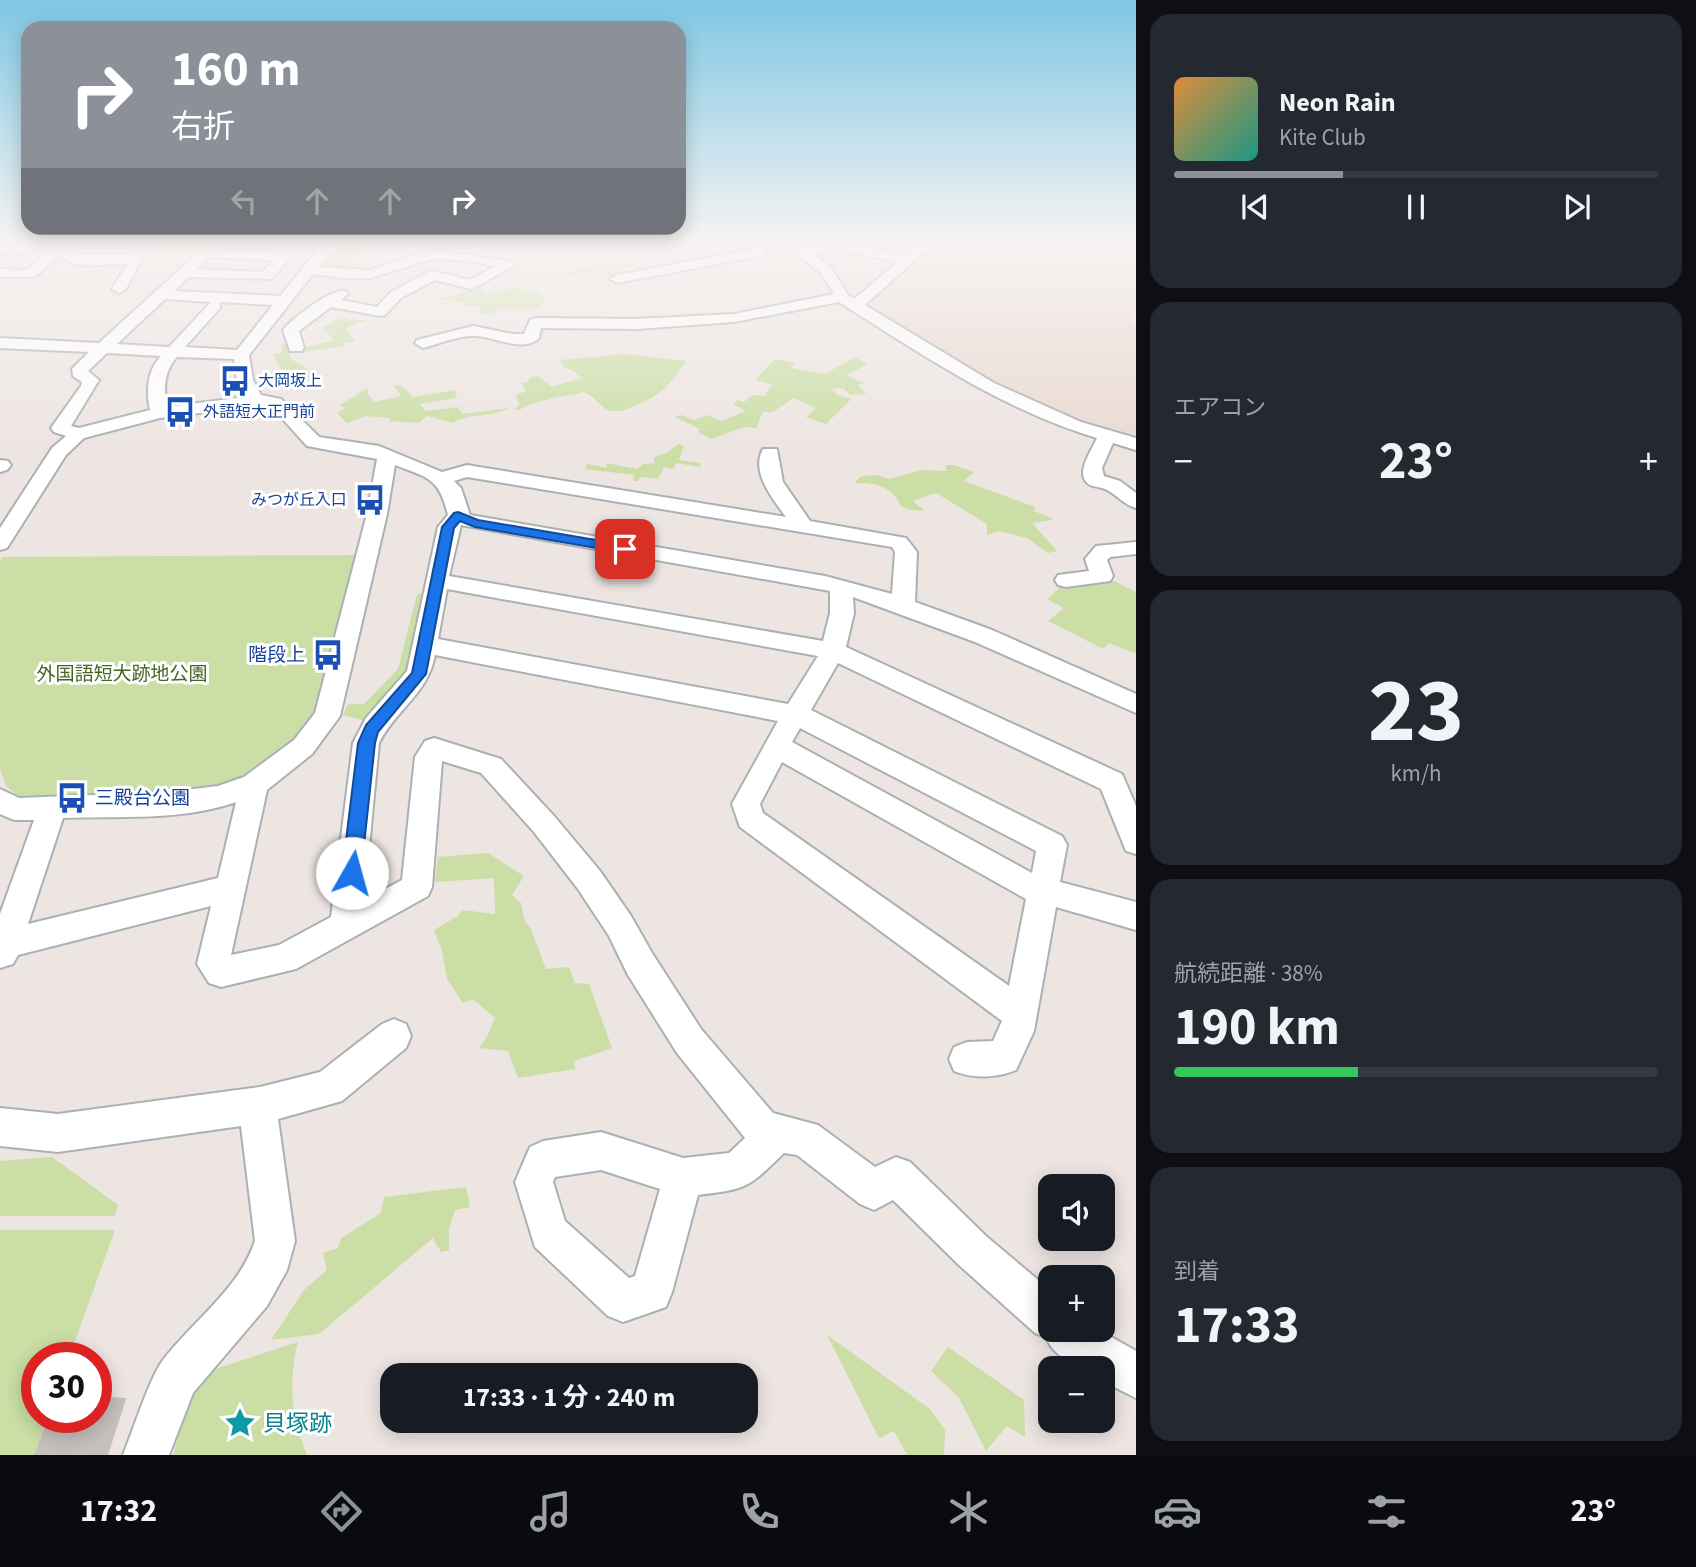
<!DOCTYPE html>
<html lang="ja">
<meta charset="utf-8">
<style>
:root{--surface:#171b24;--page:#242831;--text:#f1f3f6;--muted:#9ea1a6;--line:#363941;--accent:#8c9099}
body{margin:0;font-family:"Source Sans 3","Noto Sans JP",sans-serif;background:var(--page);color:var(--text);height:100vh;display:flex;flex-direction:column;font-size:26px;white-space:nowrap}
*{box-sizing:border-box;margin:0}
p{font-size:23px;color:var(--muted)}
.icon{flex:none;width:38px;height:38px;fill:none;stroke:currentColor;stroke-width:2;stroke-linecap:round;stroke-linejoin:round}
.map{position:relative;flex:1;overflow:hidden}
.sheet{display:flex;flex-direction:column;gap:14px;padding:14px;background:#0d0f14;width:560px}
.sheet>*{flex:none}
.guide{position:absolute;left:21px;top:21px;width:665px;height:214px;border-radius:21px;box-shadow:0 4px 18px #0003;background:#8c9099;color:#fff;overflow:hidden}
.fabs{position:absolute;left:1038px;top:1174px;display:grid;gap:14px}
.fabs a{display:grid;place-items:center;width:77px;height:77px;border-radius:14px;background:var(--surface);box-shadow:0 4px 18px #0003;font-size:35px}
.speed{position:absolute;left:21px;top:1342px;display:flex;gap:14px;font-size:35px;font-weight:700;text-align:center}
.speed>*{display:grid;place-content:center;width:91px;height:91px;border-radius:50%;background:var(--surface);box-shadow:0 4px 18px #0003;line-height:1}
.speed .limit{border:10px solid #d22;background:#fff;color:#111}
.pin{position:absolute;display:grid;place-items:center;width:60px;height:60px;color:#fff;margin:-30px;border-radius:14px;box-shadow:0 4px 10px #0006}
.me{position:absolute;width:77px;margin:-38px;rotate:7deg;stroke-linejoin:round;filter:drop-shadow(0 0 5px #0008)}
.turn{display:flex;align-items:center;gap:24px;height:147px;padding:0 35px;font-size:32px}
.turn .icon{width:91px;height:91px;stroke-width:2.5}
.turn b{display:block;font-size:49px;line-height:60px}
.lanes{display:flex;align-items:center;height:66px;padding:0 35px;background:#0003;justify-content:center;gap:35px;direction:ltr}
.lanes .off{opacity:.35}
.big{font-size:52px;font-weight:700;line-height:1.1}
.sheet .tile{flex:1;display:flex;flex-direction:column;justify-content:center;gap:10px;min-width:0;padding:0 24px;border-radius:21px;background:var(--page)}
.sheet .dial{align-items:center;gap:0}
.dial b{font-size:91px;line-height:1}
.song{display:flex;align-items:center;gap:21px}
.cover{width:84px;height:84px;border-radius:10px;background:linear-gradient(135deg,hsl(30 70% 55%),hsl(170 70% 35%))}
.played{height:7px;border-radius:4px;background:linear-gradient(90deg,var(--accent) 35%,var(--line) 35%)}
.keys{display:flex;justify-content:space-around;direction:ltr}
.heat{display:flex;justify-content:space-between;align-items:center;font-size:38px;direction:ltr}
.charge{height:10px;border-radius:5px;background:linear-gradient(90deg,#34c759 38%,var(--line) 0)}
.trip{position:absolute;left:380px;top:1363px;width:378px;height:70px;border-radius:21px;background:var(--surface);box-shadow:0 4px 18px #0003;font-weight:700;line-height:70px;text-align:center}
.tabs{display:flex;height:112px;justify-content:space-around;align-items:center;background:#090b0e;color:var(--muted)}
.tabs .icon{width:49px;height:49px}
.tabs .active{color:var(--accent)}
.tabs b{font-size:32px;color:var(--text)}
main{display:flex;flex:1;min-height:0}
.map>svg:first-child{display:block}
.education{fill:#e9dad1}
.green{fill:#cadea5}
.building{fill:#c6c0bd;stroke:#c9c0bb;stroke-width:2}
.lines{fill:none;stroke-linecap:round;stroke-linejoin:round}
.minor-casing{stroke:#abb0b5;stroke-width:4}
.minor{fill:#fff;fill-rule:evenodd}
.route{fill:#1a73e8;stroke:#114b97;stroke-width:2}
.labels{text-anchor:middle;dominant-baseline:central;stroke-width:6;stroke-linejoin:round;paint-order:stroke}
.far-transit-label{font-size:16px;fill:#164399;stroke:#fff;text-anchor:start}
.transit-label{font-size:19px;fill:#164399;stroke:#fff;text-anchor:end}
.park-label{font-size:19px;fill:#456523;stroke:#fff}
.near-culture-label{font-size:23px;fill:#0d838f;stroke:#fff;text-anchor:start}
</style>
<main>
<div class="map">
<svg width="1136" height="1455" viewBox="0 0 1136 1455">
<rect width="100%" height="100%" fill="#ede5e2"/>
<!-- education -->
<g class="education">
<path d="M 798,243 L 921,243 L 904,257 L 835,243 L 812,247 Z"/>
<path d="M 938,243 L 1136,243 L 1136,312 L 1130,323 L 1136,325 L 1136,437 L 1083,422 L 999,385 L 970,371 L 872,308 L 871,303 Z"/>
</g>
<!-- green -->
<g class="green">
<path d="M 177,243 L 230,243 L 218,251 L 166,256 Z"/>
<path d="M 348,245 L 372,253 L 360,254 L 346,264 L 364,267 L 352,273 L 322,267 L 330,254 Z"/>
<path d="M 630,260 L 635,267 L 618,268 L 625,276 L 610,279 L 599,270 L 576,275 L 555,274 L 603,266 L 602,261 Z"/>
<path d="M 473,287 L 480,287 L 488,293 L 518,287 L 526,291 L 532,289 L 546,299 L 539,309 L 497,308 L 495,313 L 480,313 L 481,307 L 465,306 L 465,303 L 440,299 C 453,294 461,295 473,287 Z"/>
<path d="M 338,319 L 367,320 L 346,328 L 355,341 L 344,343 L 345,346 L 303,352 L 307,347 L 335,340 L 322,328 Z"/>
<path d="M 286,342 L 290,358 L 315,375 L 311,379 L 295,381 L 295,375 C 281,372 278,367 273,354 L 280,354 L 283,349 L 280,348 Z"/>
<path d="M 624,354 L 686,361 C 670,386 660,396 632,407 C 624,410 615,414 606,409 C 599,404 593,396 584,392 C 570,396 528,401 520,410 L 514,409 L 519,405 L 516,394 L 526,392 L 521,382 L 528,382 L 531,377 L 538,376 L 552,387 L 582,378 L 571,369 L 566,369 L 560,360 Z"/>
<path d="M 855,357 L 868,364 L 847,375 L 864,383 L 858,385 L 866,394 L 850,395 L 843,388 L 831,389 L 838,395 L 851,399 L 826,424 L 806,417 L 816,408 L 793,398 L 773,412 L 763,412 L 756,428 L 744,427 L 711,439 L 698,432 L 700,429 L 675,417 L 682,415 L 693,420 L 708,415 L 721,421 L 746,411 L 733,404 L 737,400 L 744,402 L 753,395 L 765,396 L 772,384 L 755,380 L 775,359 L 795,363 L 791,368 L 825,374 Z"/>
<path d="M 401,385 L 413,397 L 455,390 L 457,398 L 420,404 L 425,411 L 458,407 L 462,414 L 509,408 C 492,418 470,412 453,423 L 427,416 L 419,423 L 389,421 L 390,418 L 365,416 L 347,423 L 337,413 L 345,408 L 340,405 L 368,388 L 368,394 L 374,402 L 401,396 L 394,386 Z"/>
<path d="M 679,444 L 684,446 L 679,460 L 700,463 L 701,467 L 676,463 L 673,469 L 664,467 L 658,479 L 641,477 L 637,481 L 633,481 L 634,475 L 585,469 L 587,464 L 607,468 L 606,463 L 637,469 L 643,464 L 655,463 L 653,458 L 666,453 Z"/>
<path d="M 945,465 L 954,465 L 974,472 L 964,481 L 1035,507 L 1034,511 L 1052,518 L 1053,520 L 1032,523 L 1057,551 L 1048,553 L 1027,538 L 998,531 L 987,535 L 987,524 L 936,493 L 913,501 L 925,511 C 890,509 907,504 888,490 C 878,483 866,483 854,483 L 861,476 L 876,475 L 890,479 L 921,470 L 947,471 Z"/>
<path d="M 359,555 L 321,712 L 296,744 L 265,768 L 228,784 L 24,802 L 6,786 L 0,769 L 0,561 L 3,557 Z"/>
<path d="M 1110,579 L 1136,592 L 1136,654 L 1109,643 L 1103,649 L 1048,621 L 1064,608 L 1047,599 L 1062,586 Z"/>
<path d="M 429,593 L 411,674 L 365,721 L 343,715 L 348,704 L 364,704 L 398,669 L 417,594 Z"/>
<path d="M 488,853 L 524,876 L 512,895 L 521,903 L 525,922 L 531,929 L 546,969 L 569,967 L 575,983 L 589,984 L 612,1048 L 574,1061 L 575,1069 L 518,1078 L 508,1051 L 479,1048 L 487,1037 L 495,1018 L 473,999 L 463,1003 L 447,979 L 442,951 L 434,930 L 458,916 L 462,910 L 495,914 L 494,878 L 435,882 L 438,857 Z"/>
<path d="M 52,1157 L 118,1205 L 115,1216 L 0,1216 L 0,1161 Z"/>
<path d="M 466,1187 L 470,1207 L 455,1210 L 449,1228 L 449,1250 L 441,1252 L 433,1238 L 319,1334 L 271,1340 L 304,1290 L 327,1270 L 323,1253 L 338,1248 L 341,1238 L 381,1213 L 384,1197 Z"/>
<path d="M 0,1230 L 115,1230 L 69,1358 L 37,1358 L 37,1418 L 47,1418 L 34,1455 L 0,1455 Z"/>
<path d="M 827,1335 L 930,1409 L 945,1430 L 944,1455 L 907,1455 L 894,1431 L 879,1438 Z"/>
<path d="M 298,1342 C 288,1381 291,1417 307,1455 L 173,1455 L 191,1390 L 200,1374 Z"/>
<path d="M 948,1347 L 1024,1400 L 1025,1437 L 1007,1426 L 986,1451 L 959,1398 L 931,1371 Z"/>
</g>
<!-- building -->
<path class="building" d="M 96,1397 L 125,1399 L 107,1455 L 35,1455 L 49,1418 L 96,1418 Z"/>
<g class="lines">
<defs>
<g id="minor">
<path d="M 0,243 L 14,248 L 31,243 L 52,243 L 13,256 L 0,251 Z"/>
<path d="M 138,243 L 150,243 L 126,289 L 119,293 L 112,289 L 128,263 C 110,264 80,270 64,258 L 66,255 L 58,257 L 35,277 L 0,277 L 0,269 L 27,270 L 43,256 L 44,251 C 55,249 71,243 81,250 L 81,255 L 131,255 Z"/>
<path d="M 332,243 L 348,243 L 328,255 L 318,267 L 371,270 L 420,253 L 442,251 L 513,262 L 515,265 L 472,289 L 435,280 L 401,298 L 385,315 L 380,316 L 331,307 L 299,331 L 304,348 L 302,351 L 290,351 L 283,330 C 293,318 331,288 346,291 L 348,294 L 341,300 L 377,307 L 391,292 L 428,272 L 433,271 L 470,280 L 495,266 L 461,260 L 432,259 L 371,278 L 344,278 L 313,274 L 249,355 L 253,380 L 261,395 L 281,399 L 319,437 L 379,446 L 442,472 L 467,465 L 786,517 C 773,499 750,472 763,449 L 777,449 L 783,482 L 810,521 L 906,538 L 917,552 L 915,602 L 992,630 L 1136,694 L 1136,713 L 975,642 L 853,597 L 854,613 L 846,647 L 1122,774 L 1136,806 L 1136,854 L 1126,851 L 1101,789 L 838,663 L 811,710 L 1062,836 L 1067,845 L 1060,882 L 1136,902 L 1136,930 L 1056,907 L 1034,1031 L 1016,1070 C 997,1078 973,1079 954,1071 L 949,1059 L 954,1047 L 967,1042 L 993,1041 L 1002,1021 L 740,827 L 732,804 L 778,721 L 435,655 C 428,694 396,709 379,743 L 364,900 L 402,880 L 415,757 L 425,741 L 434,738 L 501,759 L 554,816 L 600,871 L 631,916 L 652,953 L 701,1029 L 773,1113 L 818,1125 L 875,1167 L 896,1157 L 910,1162 L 987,1237 L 1050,1290 L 1050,1330 L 1099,1330 L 1136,1351 L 1136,1398 L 1102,1381 L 1102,1368 C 1080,1368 1055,1360 1046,1337 L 1035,1333 L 959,1265 L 893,1200 L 874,1210 L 860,1204 L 797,1155 L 784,1153 C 748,1188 748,1189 698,1195 L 672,1292 L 666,1307 L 623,1322 L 608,1316 L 535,1247 L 515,1182 L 530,1147 L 543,1141 L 601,1132 L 683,1158 L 729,1153 L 745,1138 L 677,1053 L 628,975 L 609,936 L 578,889 L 534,832 L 481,773 L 442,761 L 432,887 L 428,896 L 296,969 L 221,987 L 209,983 L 197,964 L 211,906 L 18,955 L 13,964 L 0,968 L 0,914 L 34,820 L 14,820 L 0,814 L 0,789 L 19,798 L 169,792 L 218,786 L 244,777 L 294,740 L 315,713 L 367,514 L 377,459 L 307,446 L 279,415 L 262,405 L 160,418 L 84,438 L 66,455 L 7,548 L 0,550 L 0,528 L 52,448 L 66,436 L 54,432 L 51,428 L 81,386 L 82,382 L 73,376 L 72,369 L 89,352 L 0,348 L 0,338 L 99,343 L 201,250 L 206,249 L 285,252 L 292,256 L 271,279 L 189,277 L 174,291 L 280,296 L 318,249 ZM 209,257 L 274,260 L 262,272 L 197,269 ZM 165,299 L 211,302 L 169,347 L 117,344 ZM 220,302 L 273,305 L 237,350 L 185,347 L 220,308 ZM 107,353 L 161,356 C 147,371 146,391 150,410 L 79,428 L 71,426 L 99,380 L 88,371 ZM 177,357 L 234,359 L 237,380 L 245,397 L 167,407 C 163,388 164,371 177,357 ZM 395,465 C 429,478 439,478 448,515 L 438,527 L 407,671 L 366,718 L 353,743 L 331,917 L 279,945 L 231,955 L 267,790 L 312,754 L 340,716 L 387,514 ZM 467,477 L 892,547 L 895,552 L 892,594 L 825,576 L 470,515 L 461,488 L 454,481 ZM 461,525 L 830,591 L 830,613 L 823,641 L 449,576 ZM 447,589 L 818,656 L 788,704 L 438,639 ZM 800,728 L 1036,851 L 1032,873 L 792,742 ZM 782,762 L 1026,899 L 1009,986 L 763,813 L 760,804 ZM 236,802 L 218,878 L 28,924 L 63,818 C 119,816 183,821 236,802 ZM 601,1170 L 660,1189 L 635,1276 L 629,1278 L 565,1221 L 553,1182 L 555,1177 Z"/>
<path d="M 782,243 L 797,243 L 806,248 C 840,240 871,249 906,255 L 920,243 L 934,243 L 865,305 L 994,383 L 1081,422 L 1136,438 L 1136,450 L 1113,443 L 1102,468 L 1104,476 L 1120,481 L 1136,493 L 1136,508 C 1124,505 1117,495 1107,490 C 1102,487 1095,487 1090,485 C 1073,475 1092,450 1097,438 C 1003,410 921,354 839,302 L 734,322 L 637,329 L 541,328 L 539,338 C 522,354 493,335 473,336 C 457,336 438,344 423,348 L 415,343 L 417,340 L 473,326 L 513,334 L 524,334 L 530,320 L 535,318 L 637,319 L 734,314 L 834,294 L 821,273 ZM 834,249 L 898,262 L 854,299 L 848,295 L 831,268 L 814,254 Z"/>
<path d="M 760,248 L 767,252 L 765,255 L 617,283 L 610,279 L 617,275 Z"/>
<path d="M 0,460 L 8,461 L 11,465 L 7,470 L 0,472 Z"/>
<path d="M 1136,542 L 1136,554 L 1110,557 L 1107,560 L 1113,576 L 1110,581 L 1066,587 L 1058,585 L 1055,580 L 1058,575 L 1089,571 L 1085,559 L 1096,546 Z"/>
<path d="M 394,1019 L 406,1024 L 411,1036 L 406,1048 L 342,1101 L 278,1119 L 295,1241 L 287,1270 L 267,1306 L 193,1393 L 169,1455 L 123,1455 C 133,1431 149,1379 163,1360 C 193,1321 239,1289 255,1241 L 241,1126 L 58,1152 L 0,1146 L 0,1108 L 58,1114 L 260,1087 L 320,1072 L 382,1024 Z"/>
</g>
</defs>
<!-- minor casing -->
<use href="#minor" class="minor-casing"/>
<!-- minor -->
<use href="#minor" class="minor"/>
</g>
<!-- sky -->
<linearGradient id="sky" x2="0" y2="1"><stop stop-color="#7fc7e4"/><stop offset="0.54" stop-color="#f7f3f2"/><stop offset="1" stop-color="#f7f3f2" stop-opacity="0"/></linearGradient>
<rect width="1136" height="447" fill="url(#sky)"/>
<!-- route -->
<path class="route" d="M 458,512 L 478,520 L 625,545 L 632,549 L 625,553 L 475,527 L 460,521 L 454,528 L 426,674 L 378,732 L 375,743 L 361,873 L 358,878 L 352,881 L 345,878 L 342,873 L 358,743 L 366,725 L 412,673 L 442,527 L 454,513 Z"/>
<!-- icons -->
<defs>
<symbol id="bus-bare" viewBox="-9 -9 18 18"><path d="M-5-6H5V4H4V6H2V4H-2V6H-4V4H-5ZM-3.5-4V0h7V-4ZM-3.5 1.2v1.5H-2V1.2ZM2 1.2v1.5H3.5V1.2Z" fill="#1a4fb4" stroke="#fff" stroke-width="2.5" paint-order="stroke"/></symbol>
<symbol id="sight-bare" viewBox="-9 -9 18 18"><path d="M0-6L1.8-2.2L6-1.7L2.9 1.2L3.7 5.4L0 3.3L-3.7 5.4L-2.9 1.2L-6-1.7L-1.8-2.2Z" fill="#0f9aa8" stroke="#fff" stroke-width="2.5" paint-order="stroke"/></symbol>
</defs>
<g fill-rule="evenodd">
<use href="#bus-bare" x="213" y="359" width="44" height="44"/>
<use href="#bus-bare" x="158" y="390" width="44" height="44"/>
<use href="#bus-bare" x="348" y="478" width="44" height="44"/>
<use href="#bus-bare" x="306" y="633" width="44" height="44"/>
<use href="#bus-bare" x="50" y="776" width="44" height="44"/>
<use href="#sight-bare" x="218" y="1401" width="44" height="44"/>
</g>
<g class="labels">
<!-- far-transit labels -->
<g class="far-transit-label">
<text x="258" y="381">大岡坂上</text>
<text x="203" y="412">外語短大正門前</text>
<text x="347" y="500" text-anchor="end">みつが丘入口</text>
</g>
<!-- transit labels -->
<g class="transit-label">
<text x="305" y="655">階段上</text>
<text x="95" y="798" text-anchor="start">三殿台公園</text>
</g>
<!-- park labels -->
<g class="park-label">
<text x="122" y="674">外国語短大跡地公園</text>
</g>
<!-- near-culture labels -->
<g class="near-culture-label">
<text x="263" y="1423">貝塚跡</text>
</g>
</g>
</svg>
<div class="fabs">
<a><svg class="icon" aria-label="sound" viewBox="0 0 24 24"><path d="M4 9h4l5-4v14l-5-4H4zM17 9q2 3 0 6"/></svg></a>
<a>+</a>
<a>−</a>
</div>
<div class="speed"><div class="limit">30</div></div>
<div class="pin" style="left:625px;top:549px;background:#d93025"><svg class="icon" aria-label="arrive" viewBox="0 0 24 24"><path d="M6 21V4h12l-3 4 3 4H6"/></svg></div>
<svg class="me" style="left:352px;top:873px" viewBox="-20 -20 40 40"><circle r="19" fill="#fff"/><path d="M0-13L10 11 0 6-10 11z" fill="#1a73e8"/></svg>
<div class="trip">17:33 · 1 分 · 240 m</div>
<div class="guide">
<div class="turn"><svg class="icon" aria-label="right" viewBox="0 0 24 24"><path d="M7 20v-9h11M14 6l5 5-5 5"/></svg><div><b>160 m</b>右折</div></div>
<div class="lanes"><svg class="icon off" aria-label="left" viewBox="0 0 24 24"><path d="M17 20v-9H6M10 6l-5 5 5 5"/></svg><svg class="icon off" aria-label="ahead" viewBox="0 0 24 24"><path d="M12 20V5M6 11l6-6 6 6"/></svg><svg class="icon off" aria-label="ahead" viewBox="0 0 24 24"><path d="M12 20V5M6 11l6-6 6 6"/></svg><svg class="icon" aria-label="right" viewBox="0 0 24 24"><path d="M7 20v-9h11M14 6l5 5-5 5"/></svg></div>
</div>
</div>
<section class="sheet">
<div class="tile">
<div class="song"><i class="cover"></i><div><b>Neon Rain</b><p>Kite Club</p></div></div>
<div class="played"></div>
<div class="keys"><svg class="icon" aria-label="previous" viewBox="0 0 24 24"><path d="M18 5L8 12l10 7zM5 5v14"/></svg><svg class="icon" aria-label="pause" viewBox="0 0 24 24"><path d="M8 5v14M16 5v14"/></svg><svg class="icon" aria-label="next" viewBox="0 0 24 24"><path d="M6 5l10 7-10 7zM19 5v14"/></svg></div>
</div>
<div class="tile"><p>エアコン</p>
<div class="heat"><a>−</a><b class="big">23°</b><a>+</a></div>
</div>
<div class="tile dial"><b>23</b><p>km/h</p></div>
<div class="tile"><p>航続距離 · 38%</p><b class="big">190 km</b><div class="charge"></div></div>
<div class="tile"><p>到着</p><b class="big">17:33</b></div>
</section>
</main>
<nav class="tabs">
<b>17:32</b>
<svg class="icon active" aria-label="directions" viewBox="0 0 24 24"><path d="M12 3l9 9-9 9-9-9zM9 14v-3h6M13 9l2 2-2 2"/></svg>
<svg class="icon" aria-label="music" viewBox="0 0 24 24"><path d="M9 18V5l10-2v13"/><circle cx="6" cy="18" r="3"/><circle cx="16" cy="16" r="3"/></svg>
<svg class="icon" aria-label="phone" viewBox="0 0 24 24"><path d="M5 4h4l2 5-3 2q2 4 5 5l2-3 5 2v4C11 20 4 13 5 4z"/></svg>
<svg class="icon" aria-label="climate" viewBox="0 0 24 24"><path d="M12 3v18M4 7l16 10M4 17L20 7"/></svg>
<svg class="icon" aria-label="car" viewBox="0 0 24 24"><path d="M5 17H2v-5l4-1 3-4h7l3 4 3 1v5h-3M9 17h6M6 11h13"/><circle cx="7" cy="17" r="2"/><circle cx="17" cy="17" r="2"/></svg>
<svg class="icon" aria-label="filters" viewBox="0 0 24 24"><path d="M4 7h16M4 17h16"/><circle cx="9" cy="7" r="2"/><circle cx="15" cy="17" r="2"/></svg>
<b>23°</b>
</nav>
